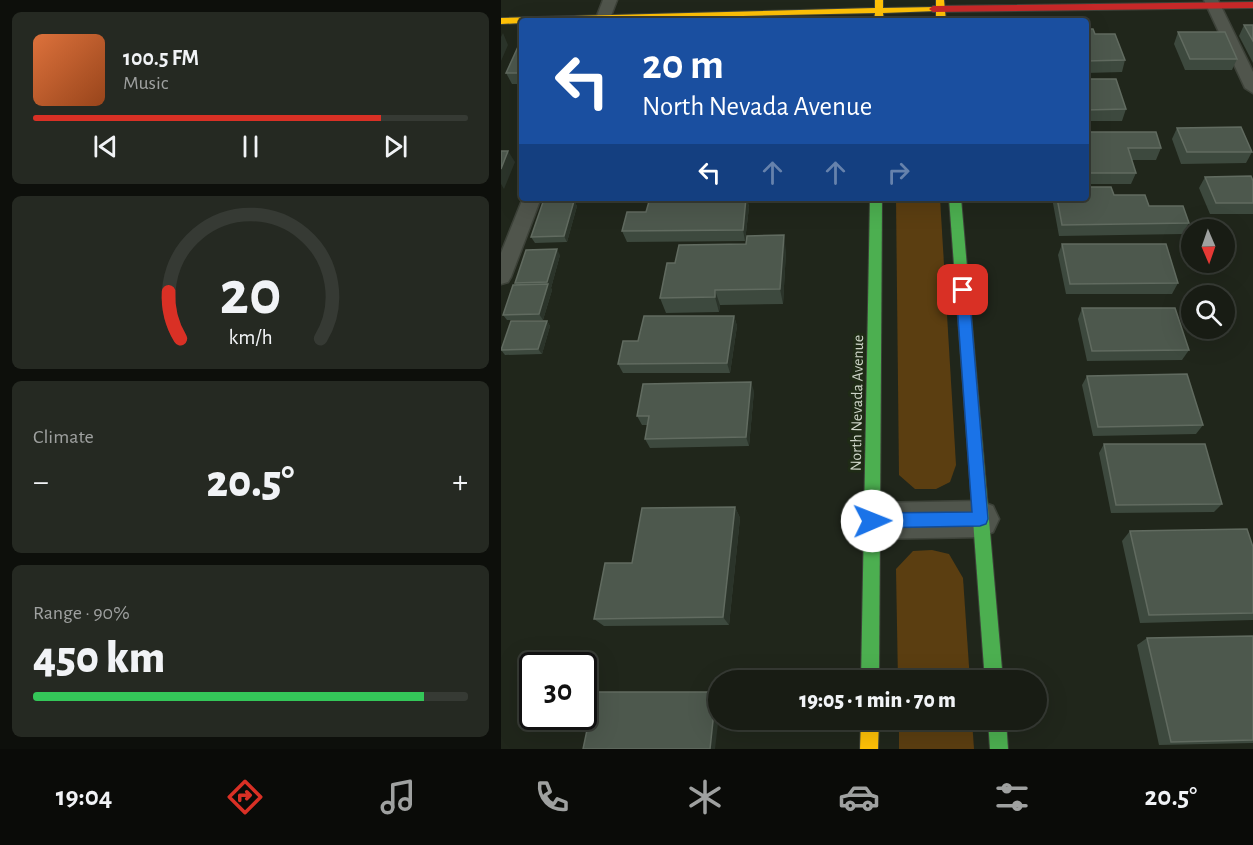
<!DOCTYPE html>
<meta charset="utf-8">
<style>
:root{--surface:#181c14;--page:#252922;--text:#f1f3f6;--muted:#9fa1a0;--line:#363a34;--accent:#d93025}
body{margin:0;font-family:"Alegreya Sans",sans-serif;background:var(--page);color:var(--text);height:100vh;display:flex;flex-direction:column;font-size:22px;white-space:nowrap}
*{box-sizing:border-box;margin:0}
p{font-size:20px;color:var(--muted)}
.icon{flex:none;width:33px;height:33px;fill:none;stroke:currentColor;stroke-width:2;stroke-linecap:round;stroke-linejoin:round}
.map{position:relative;flex:1;overflow:hidden}
.details{display:flex;flex-direction:column;gap:12px;padding:12px;background:#0d0f0b;width:501px}
.details>*{flex:none}
.hud{position:absolute;left:18px;top:18px;width:570px;height:183px;border-radius:6px;box-shadow:0 6px 24px #0002,0 0 0 2px var(--line);background:#1a4fa0;color:#fff;overflow:hidden}
.needle{width:39px;rotate:178deg}
.tools{position:absolute;left:680px;top:219px;display:grid;gap:12px}
.tools a{display:grid;place-items:center;width:54px;height:54px;border-radius:50%;background:var(--surface);box-shadow:0 6px 24px #0002,0 0 0 2px var(--line);font-size:30px}
.speed{position:absolute;left:18px;top:652px;display:flex;gap:12px;font-size:30px;font-weight:700;text-align:center}
.speed>*{display:grid;place-content:center;width:78px;height:78px;border-radius:50%;background:var(--surface);box-shadow:0 6px 24px #0002,0 0 0 2px var(--line);line-height:1}
.speed .limit{border:3px solid #111;border-radius:9px;background:#fff;color:#111}
.pin{position:absolute;display:grid;place-items:center;width:51px;height:51px;color:#fff;margin:-26px;border-radius:12px;box-shadow:0 3px 9px #0006}
.me{position:absolute;width:66px;margin:-33px;rotate:89deg;stroke-linejoin:round;filter:drop-shadow(0 0 4px #0008)}
.turn{display:flex;align-items:center;gap:21px;height:126px;padding:0 24px;font-size:27px}
.turn .icon{width:78px;height:78px;stroke-width:2.5}
.turn b{display:block;font-size:42px;line-height:51px}
.lanes{display:flex;align-items:center;height:57px;padding:0 24px;background:#0003;justify-content:center;gap:30px;direction:ltr}
.lanes .off{opacity:.35}
.big{font-size:45px;font-weight:800;line-height:1.1}
.details .widget{flex:1;display:flex;flex-direction:column;justify-content:center;gap:9px;min-width:0;padding:0 21px;border-radius:9px;background:var(--page)}
.details .dial{align-items:center;gap:0}
.dial svg{height:156px;overflow:visible;fill:none;stroke:var(--line);stroke-width:7;stroke-linecap:round;text-anchor:middle}
.dial text{fill:var(--text);stroke:none}
.song{display:flex;align-items:center;gap:18px}
.cover{width:72px;height:72px;border-radius:9px;background:linear-gradient(135deg,hsl(20 70% 55%),hsl(20 70% 35%))}
.played{height:6px;border-radius:3px;background:linear-gradient(90deg,var(--accent) 80%,var(--line) 80%)}
.keys{display:flex;justify-content:space-around;direction:ltr}
.heat{display:flex;justify-content:space-between;align-items:center;font-size:33px;direction:ltr}
.charge{height:9px;border-radius:4px;background:linear-gradient(90deg,#34c759 90%,var(--line) 0)}
.trip{position:absolute;left:207px;top:670px;width:339px;height:60px;border-radius:30px;background:var(--surface);box-shadow:0 6px 24px #0002,0 0 0 2px var(--line);font-weight:800;line-height:60px;text-align:center}
.menu{display:flex;height:96px;justify-content:space-around;align-items:center;background:#0a0b08;color:var(--muted)}
.menu .icon{width:42px;height:42px}
.menu .on{color:var(--accent)}
.menu b{font-size:27px;color:var(--text)}
main{display:flex;flex:1;min-height:0}
.map>svg:first-child{display:block}
.green{fill:#5b3e11}
.lines{fill:none;stroke-linecap:round;stroke-linejoin:round}
.lane-casing{stroke:#3d4239;stroke-width:3}
.street-casing{stroke:#3d4239;stroke-width:3}
.fast-casing{stroke:#3d4239;stroke-width:2}
.slow-casing{stroke:#3d4239;stroke-width:2}
.jam-casing{stroke:#3d4239;stroke-width:2}
.lane{fill:#50554c;fill-rule:evenodd}
.street{fill:#50554c;fill-rule:evenodd}
.fast{fill:#4caf50;fill-rule:evenodd}
.slow{fill:#ffc107;fill-rule:evenodd}
.jam{fill:#c62828;fill-rule:evenodd}
.wall{fill:#3d493e}
.shaded-wall{fill:#2b342a}
.building{fill:#4d584d;stroke:#616b60;stroke-width:1.5}
.route{fill:#1a73e8;stroke:#114b97;stroke-width:1.5}
.labels{text-anchor:middle;dominant-baseline:central;stroke-width:6;stroke-linejoin:round;paint-order:stroke}
.street-label{font-size:16px;fill:#ced5c8;stroke:#1f2b16}
</style>
<main>
<section class="details">
<div class="widget">
<div class="song"><i class="cover"></i><div><b>100.5 FM</b><p>Music</p></div></div>
<div class="played"></div>
<div class="keys"><svg class="icon" aria-label="previous" viewBox="0 0 24 24"><path d="M18 5L8 12l10 7zM5 5v14"/></svg><svg class="icon" aria-label="pause" viewBox="0 0 24 24"><path d="M8 5v14M16 5v14"/></svg><svg class="icon" aria-label="next" viewBox="0 0 24 24"><path d="M6 5l10 7-10 7zM19 5v14"/></svg></div>
</div>
<div class="widget dial"><svg viewBox="0 0 100 80">
<path d="M14 69A42 42 0 1 1 86 69"/>
<path d="M14 69A42 42 0 0 1 8 45" stroke="#d93025"/>
<text x="50" y="56" font-size="32" font-weight="700">20</text>
<text x="50" y="72" font-size="11">km/h</text>
</svg></div>
<div class="widget"><p>Climate</p>
<div class="heat"><a>−</a><b class="big">20.5°</b><a>+</a></div>
</div>
<div class="widget"><p>Range · 90%</p><b class="big">450 km</b><div class="charge"></div></div>
</section>
<div class="map">
<svg width="752" height="749" viewBox="0 0 752 749">
<rect width="100%" height="100%" fill="#20261b"/>
<!-- green -->
<g class="green">
<path d="M 395,198 L 439,198 L 455,465 L 449,482 L 435,489 L 414,489 L 398,475 Z"/>
<path d="M 431,550 L 448,554 L 462,578 L 469,681 L 397,681 L 395,569 L 412,551 Z"/>
<path d="M 398,720 L 471,720 L 473,749 L 398,749 Z"/>
</g>
<g class="lines">
<defs>
<g id="lane">
<path d="M 102,0 L 116,0 L 108,21 L 94,21 Z"/>
<path d="M 703,0 L 717,0 L 752,72 L 752,93 L 744,88 Z"/>
<path d="M 22,198 L 40,198 L 10,277 L 7,282 L 0,284 L 0,253 Z"/>
</g>
<path id="street" d="M 479,501 L 492,506 L 498,519 L 492,532 L 479,537 L 371,539 L 358,534 L 352,521 L 358,508 L 371,503 Z"/>
<g id="fast">
<path d="M 369,198 L 381,198 L 378,681 L 360,681 Z"/>
<path d="M 448,198 L 460,198 L 502,681 L 484,681 Z"/>
<path d="M 487,720 L 505,720 L 507,749 L 489,749 Z"/>
</g>
<g id="slow">
<path d="M 374,0 L 382,0 L 382,8 L 435,7 L 435,0 L 443,0 L 445,21 L 435,21 L 435,11 L 382,13 L 383,21 L 373,21 L 374,13 L 21,21 L 21,23 L 0,24 L 0,18 L 374,8 Z"/>
<path d="M 360,720 L 378,720 L 377,749 L 359,749 Z"/>
</g>
<path id="jam" d="M 752,2 L 752,8 L 432,12 L 428,9 L 432,6 Z"/>
</defs>
<!-- lane casing -->
<use href="#lane" class="lane-casing"/>
<!-- street casing -->
<use href="#street" class="street-casing"/>
<!-- fast casing -->
<use href="#fast" class="fast-casing"/>
<!-- slow casing -->
<use href="#slow" class="slow-casing"/>
<!-- jam casing -->
<use href="#jam" class="jam-casing"/>
<!-- lane -->
<use href="#lane" class="lane"/>
<!-- street -->
<use href="#street" class="street"/>
<!-- fast -->
<use href="#fast" class="fast"/>
<!-- slow -->
<use href="#slow" class="slow"/>
<!-- jam -->
<use href="#jam" class="jam"/>
</g>
<!-- wall -->
<g class="wall">
<path d="M 743,25 L 752,25 L 752,63 L 738,36 Z"/>
<path d="M 585,29 L 594,34 L 624,60 L 621,72 L 585,73 Z"/>
<path d="M 677,32 L 736,59 L 731,70 L 684,70 L 673,44 Z"/>
<path d="M 21,38 L 21,84 L 11,84 L 5,73 Z"/>
<path d="M 585,79 L 625,109 L 621,121 L 585,121 Z"/>
<path d="M 676,128 L 751,152 L 745,163 L 680,164 L 671,139 Z"/>
<path d="M 585,132 L 660,148 L 655,160 L 631,160 L 635,173 L 630,184 L 585,184 Z"/>
<path d="M 704,177 L 752,181 L 752,214 L 709,214 L 698,188 Z"/>
<path d="M 613,195 L 648,206 L 688,223 L 682,234 L 558,236 L 551,198 L 585,198 Z"/>
<path d="M 39,198 L 74,198 L 73,201 L 76,206 L 66,242 L 34,243 L 30,237 L 54,201 L 41,201 Z"/>
<path d="M 149,198 L 246,198 L 248,207 L 244,241 L 126,242 L 121,231 L 145,212 Z"/>
<path d="M 561,244 L 677,283 L 671,294 L 565,294 L 557,255 Z"/>
<path d="M 285,251 L 282,304 L 219,305 L 218,312 L 165,313 L 159,298 L 174,263 Z"/>
<path d="M 59,255 L 50,288 L 51,290 L 42,320 L 6,320 L 2,315 L 15,285 L 14,283 Z"/>
<path d="M 581,308 L 688,350 L 681,360 L 586,361 L 577,319 Z"/>
<path d="M 233,316 L 236,326 L 229,373 L 122,373 L 117,364 L 137,341 Z"/>
<path d="M 46,321 L 49,326 L 41,354 L 4,355 L 0,350 Z"/>
<path d="M 586,376 L 702,425 L 695,434 L 592,436 L 581,385 Z"/>
<path d="M 253,391 L 248,446 L 149,448 L 144,439 L 147,425 L 141,425 L 136,416 Z"/>
<path d="M 603,444 L 721,504 L 713,512 L 610,513 L 598,453 Z"/>
<path d="M 234,507 L 239,518 L 228,625 L 103,626 L 93,619 L 131,563 Z"/>
<path d="M 629,531 L 752,547 L 752,620 L 639,623 L 621,541 Z"/>
<path d="M 752,636 L 752,743 L 658,745 L 636,645 L 646,638 Z"/>
</g>
<!-- shaded-wall -->
<g class="shaded-wall">
<path d="M 2,33 L 7,45 L 0,61 L 0,37 Z"/>
<path d="M 7,151 L 14,162 L 3,189 L 0,184 L 0,169 Z"/>
<path d="M 72,198 L 74,198 L 73,201 L 76,206 L 66,242 L 63,236 L 73,201 Z"/>
<path d="M 245,198 L 248,207 L 244,241 L 242,230 Z"/>
<path d="M 283,235 L 285,251 L 282,304 L 279,289 Z"/>
<path d="M 56,249 L 59,255 L 50,288 L 51,290 L 42,320 L 38,314 L 47,284 L 46,282 Z"/>
<path d="M 214,290 L 219,305 L 218,312 L 214,297 Z"/>
<path d="M 233,316 L 236,326 L 229,373 L 226,363 Z"/>
<path d="M 46,321 L 49,326 L 41,354 L 37,349 Z"/>
<path d="M 250,382 L 253,391 L 248,446 L 245,437 Z"/>
<path d="M 234,507 L 239,518 L 228,625 L 222,617 Z"/>
<path d="M 215,692 L 218,694 L 218,715 L 214,749 L 209,749 Z"/>
</g>
<!-- building -->
<g class="building">
<path d="M 743,25 L 752,25 L 752,41 Z"/>
<path d="M 585,29 L 592,29 L 594,34 L 614,34 L 624,60 L 585,61 Z"/>
<path d="M 677,32 L 724,32 L 736,59 L 689,59 Z"/>
<path d="M 21,38 L 21,73 L 5,73 Z"/>
<path d="M 585,79 L 615,79 L 625,109 L 585,110 Z"/>
<path d="M 740,127 L 751,152 L 686,152 L 676,128 Z"/>
<path d="M 585,132 L 655,132 L 660,148 L 627,148 L 635,173 L 585,173 Z"/>
<path d="M 0,151 L 7,151 L 0,169 Z"/>
<path d="M 750,176 L 752,181 L 752,203 L 715,203 L 704,177 Z"/>
<path d="M 585,187 L 610,187 L 613,195 L 644,195 L 648,206 L 682,206 L 688,223 L 561,225 L 556,198 L 585,198 Z"/>
<path d="M 149,198 L 245,198 L 242,230 L 121,231 L 126,212 L 145,212 Z"/>
<path d="M 73,201 L 63,236 L 30,237 L 42,202 Z"/>
<path d="M 283,235 L 279,289 L 214,290 L 214,297 L 159,298 L 166,263 L 174,263 L 178,245 L 245,244 L 246,236 Z"/>
<path d="M 561,244 L 665,244 L 677,283 L 569,284 Z"/>
<path d="M 56,249 L 46,282 L 14,283 L 25,250 Z"/>
<path d="M 47,284 L 38,314 L 2,315 L 12,285 Z"/>
<path d="M 581,308 L 674,308 L 688,350 L 591,351 Z"/>
<path d="M 143,316 L 233,316 L 226,363 L 117,364 L 122,341 L 137,341 Z"/>
<path d="M 10,321 L 46,321 L 37,349 L 0,350 Z"/>
<path d="M 686,374 L 702,425 L 597,427 L 586,376 Z"/>
<path d="M 250,382 L 245,437 L 144,439 L 148,416 L 136,416 L 142,384 Z"/>
<path d="M 603,444 L 704,444 L 721,504 L 615,505 Z"/>
<path d="M 234,507 L 222,617 L 93,619 L 104,563 L 131,563 L 141,508 Z"/>
<path d="M 746,529 L 752,547 L 752,613 L 648,615 L 629,531 Z"/>
<path d="M 752,636 L 752,740 L 670,742 L 646,638 Z"/>
<path d="M 94,692 L 215,692 L 209,749 L 82,749 Z"/>
</g>
<!-- route -->
<path class="route" d="M 462,285 L 468,290 L 487,519 L 485,524 L 479,526 L 371,528 L 366,526 L 363,521 L 366,515 L 371,513 L 471,512 L 455,290 Z"/>
<g class="labels">
<!-- street labels -->
<g class="street-label">
<text transform="translate(356 403) rotate(-89)">North Nevada Avenue</text>
</g>
</g>
</svg>
<div class="tools">
<a><svg class="needle" viewBox="-14 -14 28 28"><path d="M0-13l5 13h-10z" fill="#e53935"/><path d="M0 13l5-13h-10z" fill="#9fa1a0"/></svg></a>
<a><svg class="icon" aria-label="search" viewBox="0 0 24 24"><circle cx="10" cy="10" r="6"/><path d="M15 15l6 6"/></svg></a>
</div>
<div class="speed"><div class="limit">30</div></div>
<div class="pin" style="left:462px;top:290px;background:#d93025"><svg class="icon" aria-label="arrive" viewBox="0 0 24 24"><path d="M6 21V4h12l-3 4 3 4H6"/></svg></div>
<svg class="me" style="left:371px;top:521px" viewBox="-20 -20 40 40"><circle r="19" fill="#fff"/><path d="M0-13L10 11 0 6-10 11z" fill="#1a73e8"/></svg>
<div class="trip">19:05 · 1 min · 70 m</div>
<div class="hud">
<div class="turn"><svg class="icon" aria-label="left" viewBox="0 0 24 24"><path d="M17 20v-9H6M10 6l-5 5 5 5"/></svg><div><b>20 m</b>North Nevada Avenue</div></div>
<div class="lanes"><svg class="icon" aria-label="left" viewBox="0 0 24 24"><path d="M17 20v-9H6M10 6l-5 5 5 5"/></svg><svg class="icon off" aria-label="ahead" viewBox="0 0 24 24"><path d="M12 20V5M6 11l6-6 6 6"/></svg><svg class="icon off" aria-label="ahead" viewBox="0 0 24 24"><path d="M12 20V5M6 11l6-6 6 6"/></svg><svg class="icon off" aria-label="right" viewBox="0 0 24 24"><path d="M7 20v-9h11M14 6l5 5-5 5"/></svg></div>
</div>
</div>
</main>
<nav class="menu">
<b>19:04</b>
<svg class="icon on" aria-label="directions" viewBox="0 0 24 24"><path d="M12 3l9 9-9 9-9-9zM9 14v-3h6M13 9l2 2-2 2"/></svg>
<svg class="icon" aria-label="music" viewBox="0 0 24 24"><path d="M9 18V5l10-2v13"/><circle cx="6" cy="18" r="3"/><circle cx="16" cy="16" r="3"/></svg>
<svg class="icon" aria-label="phone" viewBox="0 0 24 24"><path d="M5 4h4l2 5-3 2q2 4 5 5l2-3 5 2v4C11 20 4 13 5 4z"/></svg>
<svg class="icon" aria-label="climate" viewBox="0 0 24 24"><path d="M12 3v18M4 7l16 10M4 17L20 7"/></svg>
<svg class="icon" aria-label="car" viewBox="0 0 24 24"><path d="M5 17H2v-5l4-1 3-4h7l3 4 3 1v5h-3M9 17h6M6 11h13"/><circle cx="7" cy="17" r="2"/><circle cx="17" cy="17" r="2"/></svg>
<svg class="icon" aria-label="filters" viewBox="0 0 24 24"><path d="M4 7h16M4 17h16"/><circle cx="9" cy="7" r="2"/><circle cx="15" cy="17" r="2"/></svg>
<b>20.5°</b>
</nav>
